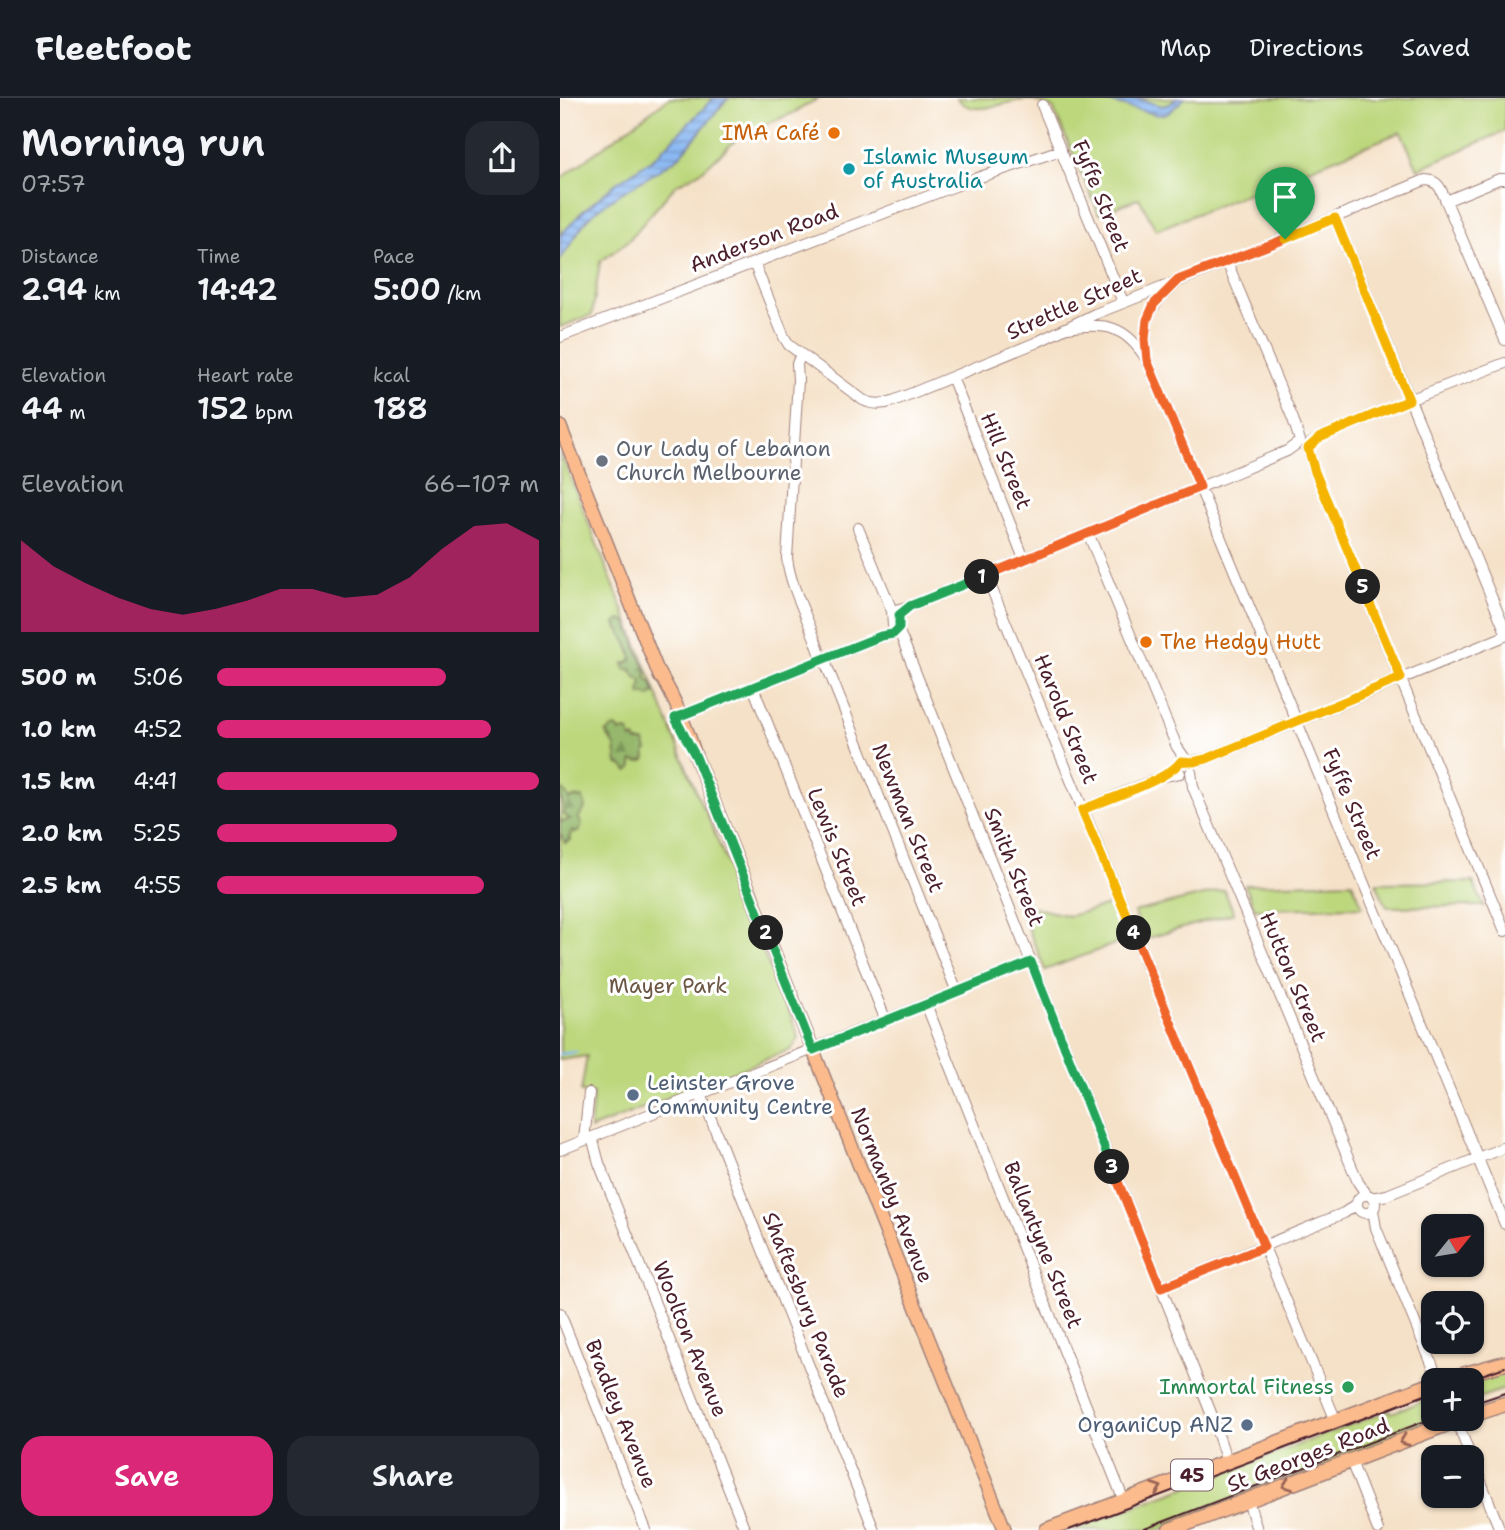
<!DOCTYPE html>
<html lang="en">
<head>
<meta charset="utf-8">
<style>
  :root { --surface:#171b24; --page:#242831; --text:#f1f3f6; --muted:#9ea1a6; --line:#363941; --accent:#db2777 }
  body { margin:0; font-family:"Shantell Sans",sans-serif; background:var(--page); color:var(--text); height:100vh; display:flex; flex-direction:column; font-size:26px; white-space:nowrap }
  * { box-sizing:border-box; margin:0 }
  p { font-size:23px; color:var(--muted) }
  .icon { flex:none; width:38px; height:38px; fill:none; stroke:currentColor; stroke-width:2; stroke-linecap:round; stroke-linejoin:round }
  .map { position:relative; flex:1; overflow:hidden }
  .panel { display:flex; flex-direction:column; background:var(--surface); width:560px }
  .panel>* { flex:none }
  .needle { width:46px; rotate:60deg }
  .buttons { position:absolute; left:861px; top:1116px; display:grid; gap:14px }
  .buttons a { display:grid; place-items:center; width:63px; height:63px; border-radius:14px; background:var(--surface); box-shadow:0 2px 5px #0004; font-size:35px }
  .pin { position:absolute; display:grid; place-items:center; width:60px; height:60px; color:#fff; margin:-72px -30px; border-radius:50% 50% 50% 0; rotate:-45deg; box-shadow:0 0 7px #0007 }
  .pin .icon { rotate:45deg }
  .km { position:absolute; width:35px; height:35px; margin:-18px; border-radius:50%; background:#222; color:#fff; font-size:19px; line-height:35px; text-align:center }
  .round { display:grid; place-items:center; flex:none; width:74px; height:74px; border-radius:21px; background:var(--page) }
  .overview { display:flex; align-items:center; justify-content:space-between; height:119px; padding:0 21px }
  h1 { font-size:38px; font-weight:600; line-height:52px }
  .figures { display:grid; grid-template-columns:repeat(3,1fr); gap:10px; height:119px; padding:7px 21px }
  .figures div { display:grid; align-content:center }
  .figures b { font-size:30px; font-weight:600 }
  .figures small { font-size:19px; font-weight:400 }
  .figures p { font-size:19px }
  .chart { height:196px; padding:14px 21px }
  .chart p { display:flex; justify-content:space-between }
  .chart svg { width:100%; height:126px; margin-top:7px; fill:var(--accent); opacity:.7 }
  .primary-button { display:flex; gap:14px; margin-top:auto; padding:14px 21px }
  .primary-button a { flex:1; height:80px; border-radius:21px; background:var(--accent); color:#fff; font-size:28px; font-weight:600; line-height:80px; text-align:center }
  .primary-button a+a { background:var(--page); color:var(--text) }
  ul { padding:0 21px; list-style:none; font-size:23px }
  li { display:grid; grid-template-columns:112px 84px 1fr; align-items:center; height:52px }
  li i { height:18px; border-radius:9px; background:var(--accent) }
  header { display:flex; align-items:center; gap:42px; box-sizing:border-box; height:98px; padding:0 35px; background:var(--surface); border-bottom:2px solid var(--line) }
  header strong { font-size:33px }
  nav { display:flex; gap:38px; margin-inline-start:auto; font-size:24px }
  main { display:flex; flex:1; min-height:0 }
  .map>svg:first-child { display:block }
  .green { fill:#bcd77c; stroke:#837b54; stroke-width:2 }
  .forest { fill:url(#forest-firs); stroke:#706c4c; stroke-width:2 }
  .water { fill:url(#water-rules); stroke:#696b8f; stroke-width:2 }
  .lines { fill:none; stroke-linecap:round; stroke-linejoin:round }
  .stream { stroke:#88b7f3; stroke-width:2.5 }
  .minor-casing { stroke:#a08079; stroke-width:12 }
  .major-casing { stroke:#a08079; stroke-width:15 }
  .highway-casing { stroke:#a08079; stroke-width:17 }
  .minor { stroke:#fff; stroke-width:10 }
  .major { stroke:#fbbb8d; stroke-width:12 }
  .highway { stroke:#fbbb8d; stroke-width:14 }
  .tram { stroke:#4a1f2b; stroke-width:2 }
  .oneway { stroke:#9a6557 }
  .split-1-casing { stroke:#fff; stroke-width:14 }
  .split-2-casing { stroke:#fff; stroke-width:14 }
  .split-3-casing { stroke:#fff; stroke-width:14 }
  .split-4-casing { stroke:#fff; stroke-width:14 }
  .split-5-casing { stroke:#fff; stroke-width:14 }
  .split-6-casing { stroke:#fff; stroke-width:14 }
  .split-1 { stroke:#f0652b; stroke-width:9 }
  .split-2 { stroke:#22a559; stroke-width:9 }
  .split-3 { stroke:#22a559; stroke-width:9 }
  .split-4 { stroke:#f0652b; stroke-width:9 }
  .split-5 { stroke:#f5b400; stroke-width:9 }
  .split-6 { stroke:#f5b400; stroke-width:9 }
  .food-dot { fill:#e8710a; stroke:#fff; stroke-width:2.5 }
  .culture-dot { fill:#0f9aa8; stroke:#fff; stroke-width:2.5 }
  .worship-dot { fill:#6b7280; stroke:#fff; stroke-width:2.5 }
  .service-dot { fill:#5c6f8a; stroke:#fff; stroke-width:2.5 }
  .leisure-dot { fill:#2e9e5b; stroke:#fff; stroke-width:2.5 }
  .labels { text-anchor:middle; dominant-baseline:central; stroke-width:6; stroke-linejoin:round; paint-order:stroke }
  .shield { fill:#fff; stroke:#80626b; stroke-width:2 }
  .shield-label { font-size:19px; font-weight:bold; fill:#4a1f2b }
  .food-label { font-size:21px; fill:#c56008; stroke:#fff; text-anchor:end }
  .culture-label { font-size:21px; fill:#0d838f; stroke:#fff; text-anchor:start }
  .street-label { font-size:21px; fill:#4a1f2b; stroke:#fff }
  .worship-label { font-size:21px; fill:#5b616d; stroke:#fff; text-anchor:start }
  .park-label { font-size:21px; fill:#6c5643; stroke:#fff }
  .service-label { font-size:21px; fill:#4e5e75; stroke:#fff; text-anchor:start }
  .leisure-label { font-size:21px; fill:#27864d; stroke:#fff; text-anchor:end }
</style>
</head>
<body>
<header>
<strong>Fleetfoot</strong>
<nav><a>Map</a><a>Directions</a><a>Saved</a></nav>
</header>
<main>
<section class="panel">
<div class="overview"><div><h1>Morning run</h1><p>07:57</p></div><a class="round"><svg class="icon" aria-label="share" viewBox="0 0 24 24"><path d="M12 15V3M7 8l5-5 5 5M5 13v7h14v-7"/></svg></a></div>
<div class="figures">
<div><p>Distance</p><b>2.94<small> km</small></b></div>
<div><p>Time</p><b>14:42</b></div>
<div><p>Pace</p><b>5:00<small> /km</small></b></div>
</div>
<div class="figures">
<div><p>Elevation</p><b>44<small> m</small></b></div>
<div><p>Heart rate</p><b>152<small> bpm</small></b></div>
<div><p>kcal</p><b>188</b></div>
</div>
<div class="chart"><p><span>Elevation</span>66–107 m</p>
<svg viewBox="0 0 160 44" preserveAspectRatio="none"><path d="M0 44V12L10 21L20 27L30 32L40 36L50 38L60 36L70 33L80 29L90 29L100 32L110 31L120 25L130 15L140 7L150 6L160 12V44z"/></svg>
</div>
<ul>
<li><b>500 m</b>5:06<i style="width:71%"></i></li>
<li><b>1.0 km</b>4:52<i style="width:85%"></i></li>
<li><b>1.5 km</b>4:41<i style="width:100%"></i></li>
<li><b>2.0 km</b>5:25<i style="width:56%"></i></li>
<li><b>2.5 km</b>4:55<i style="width:83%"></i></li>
</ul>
<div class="primary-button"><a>Save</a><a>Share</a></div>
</section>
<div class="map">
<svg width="945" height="1432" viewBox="0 0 945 1432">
  <defs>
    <pattern id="forest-firs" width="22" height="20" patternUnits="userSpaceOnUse" patternTransform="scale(1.75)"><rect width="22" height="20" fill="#95b86c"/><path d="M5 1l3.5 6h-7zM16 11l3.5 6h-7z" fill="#7c9559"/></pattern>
    <pattern id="water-rules" width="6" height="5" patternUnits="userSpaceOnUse" patternTransform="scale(1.75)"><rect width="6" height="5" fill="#88b7f3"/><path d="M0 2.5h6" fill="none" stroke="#7194c5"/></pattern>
  </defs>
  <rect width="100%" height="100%" fill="#fff"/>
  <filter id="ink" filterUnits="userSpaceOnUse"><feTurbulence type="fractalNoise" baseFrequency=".0143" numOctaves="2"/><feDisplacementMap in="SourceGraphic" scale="14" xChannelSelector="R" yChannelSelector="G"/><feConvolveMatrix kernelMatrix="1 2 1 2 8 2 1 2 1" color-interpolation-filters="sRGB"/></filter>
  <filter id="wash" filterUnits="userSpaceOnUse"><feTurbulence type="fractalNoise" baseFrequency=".00686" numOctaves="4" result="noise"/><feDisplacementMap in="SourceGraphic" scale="28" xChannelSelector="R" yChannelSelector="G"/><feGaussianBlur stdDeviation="1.57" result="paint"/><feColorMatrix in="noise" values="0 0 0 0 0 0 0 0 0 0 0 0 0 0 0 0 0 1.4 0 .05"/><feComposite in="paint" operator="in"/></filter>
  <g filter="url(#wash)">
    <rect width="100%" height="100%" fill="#f5e1c7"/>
    <path class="green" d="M109 0H259L233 15 182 36 143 72 116 87 68 143 40 164 32 217 0 229V81Z
      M397 0H945V33L858 71 841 34 596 132 579 100 539 116 493 10C485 7 474 1 466 2 444 2 414 22 397 0Z
      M0 354 142 708 146 714 210 871 218 886 239 939 232 951 30 1031 33 996 21 994 27 958 0 962Z
      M792 784 803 809 695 811 685 787Z
      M913 784 924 808 827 809 816 785Z
      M664 792 674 815 585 841 574 814Z
      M458 806 510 818 552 806 566 842 485 872Z
      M945 1271V1291L912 1302V1295L917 1292 920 1279Z
      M873 1295V1321H884L885 1323 600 1432H512L830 1312 831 1315 866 1302 865 1299Z"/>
    <path class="forest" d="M60 522 67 524 74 541 77 553 85 569 87 581 92 585 95 596 92 595 91 598 89 599 85 596 81 597 80 592 82 583 76 579 71 571 66 572 63 567 64 565H67L72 561C70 548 62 537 55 526Z
      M54 629 58 630 60 634 64 632 68 633 71 641 75 640 77 644H84L87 652 85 654 86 659 85 662 80 664 72 663V670L69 672 67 673 63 668 57 665 55 648 46 635Z
      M3 692 5 694 9 701 15 699 23 700C27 713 24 711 18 720L22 726 19 733 15 735 12 733 10 737 11 742 5 745 0 735V720L2 724 10 721 3 716C5 708 0 702 0 694Z"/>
    <path class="water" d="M154 0H170L166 2 121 57C92 81 53 94 27 122 16 134 10 150 0 162V138L20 116 55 86 94 60Z
      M534 0H576L602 8 610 6 617 0H625L607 16 598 17Z"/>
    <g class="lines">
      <path class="stream" d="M0 956 17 954"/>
    </g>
  </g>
  <g filter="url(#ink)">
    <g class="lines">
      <g class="minor-casing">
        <path id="minor" d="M482 7 563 204
          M886 103 939 81H945
          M775 120 945 532
          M667 164 733 321 740 343
          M194 165 224 239 229 247 303 302C313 307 322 307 333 303L475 245 535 216 677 160 865 82C879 82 881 92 886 103L945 242
          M508 230C546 224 566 228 587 262L945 1126
          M0 239 408 83 501 52
          M241 256 237 266 238 282 227 460C231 494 253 528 262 562
          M586 258C583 221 587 211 615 186
          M392 279 464 461
          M749 347 759 340 849 302 945 265
          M748 350 755 374 945 833
          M298 430 332 513 333 528 338 532 343 543 651 1315 667 1364
          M528 435 617 649 626 662
          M426 477 776 1323
          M332 513 350 508 677 374 727 353 738 345
          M264 561 397 894
          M193 589 326 923
          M115 620 321 538 332 536 338 532
          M629 664 646 661 945 538
          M631 674 633 689 798 1084 807 1097
          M522 712 604 678 620 675
          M366 906 564 1403
          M141 996 314 1432
          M32 1039 39 1065 185 1432
          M24 1042 29 995
          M0 1052 471 864
          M797 1106a9 9 0 1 1 18 0a9 9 0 1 1-18 0Z
          M812 1100 827 1097 945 1049
          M813 1112 816 1130 879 1283
          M601 1190 784 1115 797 1106
          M0 1215 86 1432
          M896 1321 911 1360
          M912 1361 940 1432
          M791 1363 818 1432
          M688 1402 697 1432"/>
      </g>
      <g class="major-casing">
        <path id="major" d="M0 328 100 579
          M99 574C115 601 127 629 136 659L445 1432"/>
      </g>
      <g class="highway-casing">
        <path id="highway" d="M881 1283 945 1265
          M912 1317 945 1306
          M487 1432 873 1286
          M610 1432 900 1321"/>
      </g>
      <use href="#minor" class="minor"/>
      <use href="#major" class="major"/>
      <use href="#highway" class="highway"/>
      <path class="tram" d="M904 1283 945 1269
        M912 1306 945 1295
        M509 1432 873 1294
        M582 1432 873 1320"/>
    </g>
    <defs><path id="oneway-chevron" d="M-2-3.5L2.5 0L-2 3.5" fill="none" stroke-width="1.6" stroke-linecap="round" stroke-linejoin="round" transform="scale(1.75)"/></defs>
    <g class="oneway">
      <use href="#oneway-chevron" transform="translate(844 1343) rotate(159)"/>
      <use href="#oneway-chevron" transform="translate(727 1387) rotate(159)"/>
      <use href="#oneway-chevron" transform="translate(597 1390) rotate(-20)"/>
    </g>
  </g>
  <g class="lines" filter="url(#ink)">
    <g class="split-1-casing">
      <path id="split-1" d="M422 479 640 389 587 262 585 241 587 222 594 206 618 182 725 141"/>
    </g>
    <g class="split-2-casing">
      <path id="split-2" d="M206 835 136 659 115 620 321 538 333 536 339 530V517L350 508 422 479"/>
    </g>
    <g class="split-3-casing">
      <path id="split-3" d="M206 835 253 952 471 864 552 1069"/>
    </g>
    <g class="split-4-casing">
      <path id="split-4" d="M552 1069 601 1190 704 1149 574 835"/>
    </g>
    <g class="split-5-casing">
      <path id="split-5" d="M574 835 522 712C547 701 607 683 621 663L633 664 646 661 841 580 803 489"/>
    </g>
    <g class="split-6-casing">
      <path id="split-6" d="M725 141 775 120 849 302 759 340 748 350 755 374 803 489"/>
    </g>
    <use href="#split-1" class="split-1"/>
    <use href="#split-2" class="split-2"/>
    <use href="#split-3" class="split-3"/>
    <use href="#split-4" class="split-4"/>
    <use href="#split-5" class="split-5"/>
    <use href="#split-6" class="split-6"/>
  </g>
  <g class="food-dot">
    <circle cx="274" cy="35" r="7"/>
    <circle cx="586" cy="544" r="7"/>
  </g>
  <circle class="culture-dot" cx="289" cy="71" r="7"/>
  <circle class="worship-dot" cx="42" cy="363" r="7"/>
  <g class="service-dot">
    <circle cx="73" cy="997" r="7"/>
    <circle cx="687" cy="1327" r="7"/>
  </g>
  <circle class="leisure-dot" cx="788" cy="1289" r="7"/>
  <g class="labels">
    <rect class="shield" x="611" y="1361.5" width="42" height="31" rx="5"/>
    <g class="shield-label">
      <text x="632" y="1377">45</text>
    </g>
    <g class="food-label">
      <text x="260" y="35">IMA Café</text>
      <text x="600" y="544" text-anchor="start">The Hedgy Hutt</text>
    </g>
    <g class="culture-label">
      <text x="303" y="59">Islamic Museum<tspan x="303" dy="24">of Australia</tspan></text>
    </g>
    <g class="street-label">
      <text transform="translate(541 98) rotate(68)">Fyffe Street</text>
      <text transform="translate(204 140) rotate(-21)">Anderson Road</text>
      <text transform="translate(514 206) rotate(-24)">Strettle Street</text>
      <text transform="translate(446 363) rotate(68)">Hill Street</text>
      <text transform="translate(506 621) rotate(68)">Harold Street</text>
      <text transform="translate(792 706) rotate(67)">Fyffe Street</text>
      <text transform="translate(348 720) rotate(68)">Newman Street</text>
      <text transform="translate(277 749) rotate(68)">Lewis Street</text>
      <text transform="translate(454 769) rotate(68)">Smith Street</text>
      <text transform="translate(733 879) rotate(67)">Hutton Street</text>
      <text transform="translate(332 1097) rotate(68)">Normanby Avenue</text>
      <text transform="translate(483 1147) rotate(68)">Ballantyne Street</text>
      <text transform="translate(246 1207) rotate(68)">Shaftesbury Parade</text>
      <text transform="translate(130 1241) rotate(68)">Woolton Avenue</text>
      <text transform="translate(61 1316) rotate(68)">Bradley Avenue</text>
      <text transform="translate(748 1357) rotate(-21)">St Georges Road</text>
    </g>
    <g class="worship-label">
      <text x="56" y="351">Our Lady of Lebanon<tspan x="56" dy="24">Church Melbourne</tspan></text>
    </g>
    <g class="park-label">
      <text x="108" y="888">Mayer Park</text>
    </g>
    <g class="service-label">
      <text x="87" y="985">Leinster Grove<tspan x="87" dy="24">Community Centre</tspan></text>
      <text x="673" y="1327" text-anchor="end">OrganiCup ANZ</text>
    </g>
    <g class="leisure-label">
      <text x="774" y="1289">Immortal Fitness</text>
    </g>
  </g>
</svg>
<div class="buttons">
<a><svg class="needle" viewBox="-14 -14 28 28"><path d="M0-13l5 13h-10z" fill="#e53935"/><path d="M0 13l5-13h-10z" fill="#9ea1a6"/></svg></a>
<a><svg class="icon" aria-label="locate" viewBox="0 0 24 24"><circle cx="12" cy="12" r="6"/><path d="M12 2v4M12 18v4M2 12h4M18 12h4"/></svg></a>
<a>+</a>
<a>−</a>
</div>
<div class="pin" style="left:725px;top:141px;background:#1e9e55"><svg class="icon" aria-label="arrive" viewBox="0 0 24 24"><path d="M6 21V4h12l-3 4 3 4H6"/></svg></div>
<b class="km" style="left:422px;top:479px">1</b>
<b class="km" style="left:206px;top:835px">2</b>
<b class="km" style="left:552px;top:1069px">3</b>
<b class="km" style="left:574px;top:835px">4</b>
<b class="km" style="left:803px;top:489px">5</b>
</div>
</main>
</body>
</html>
